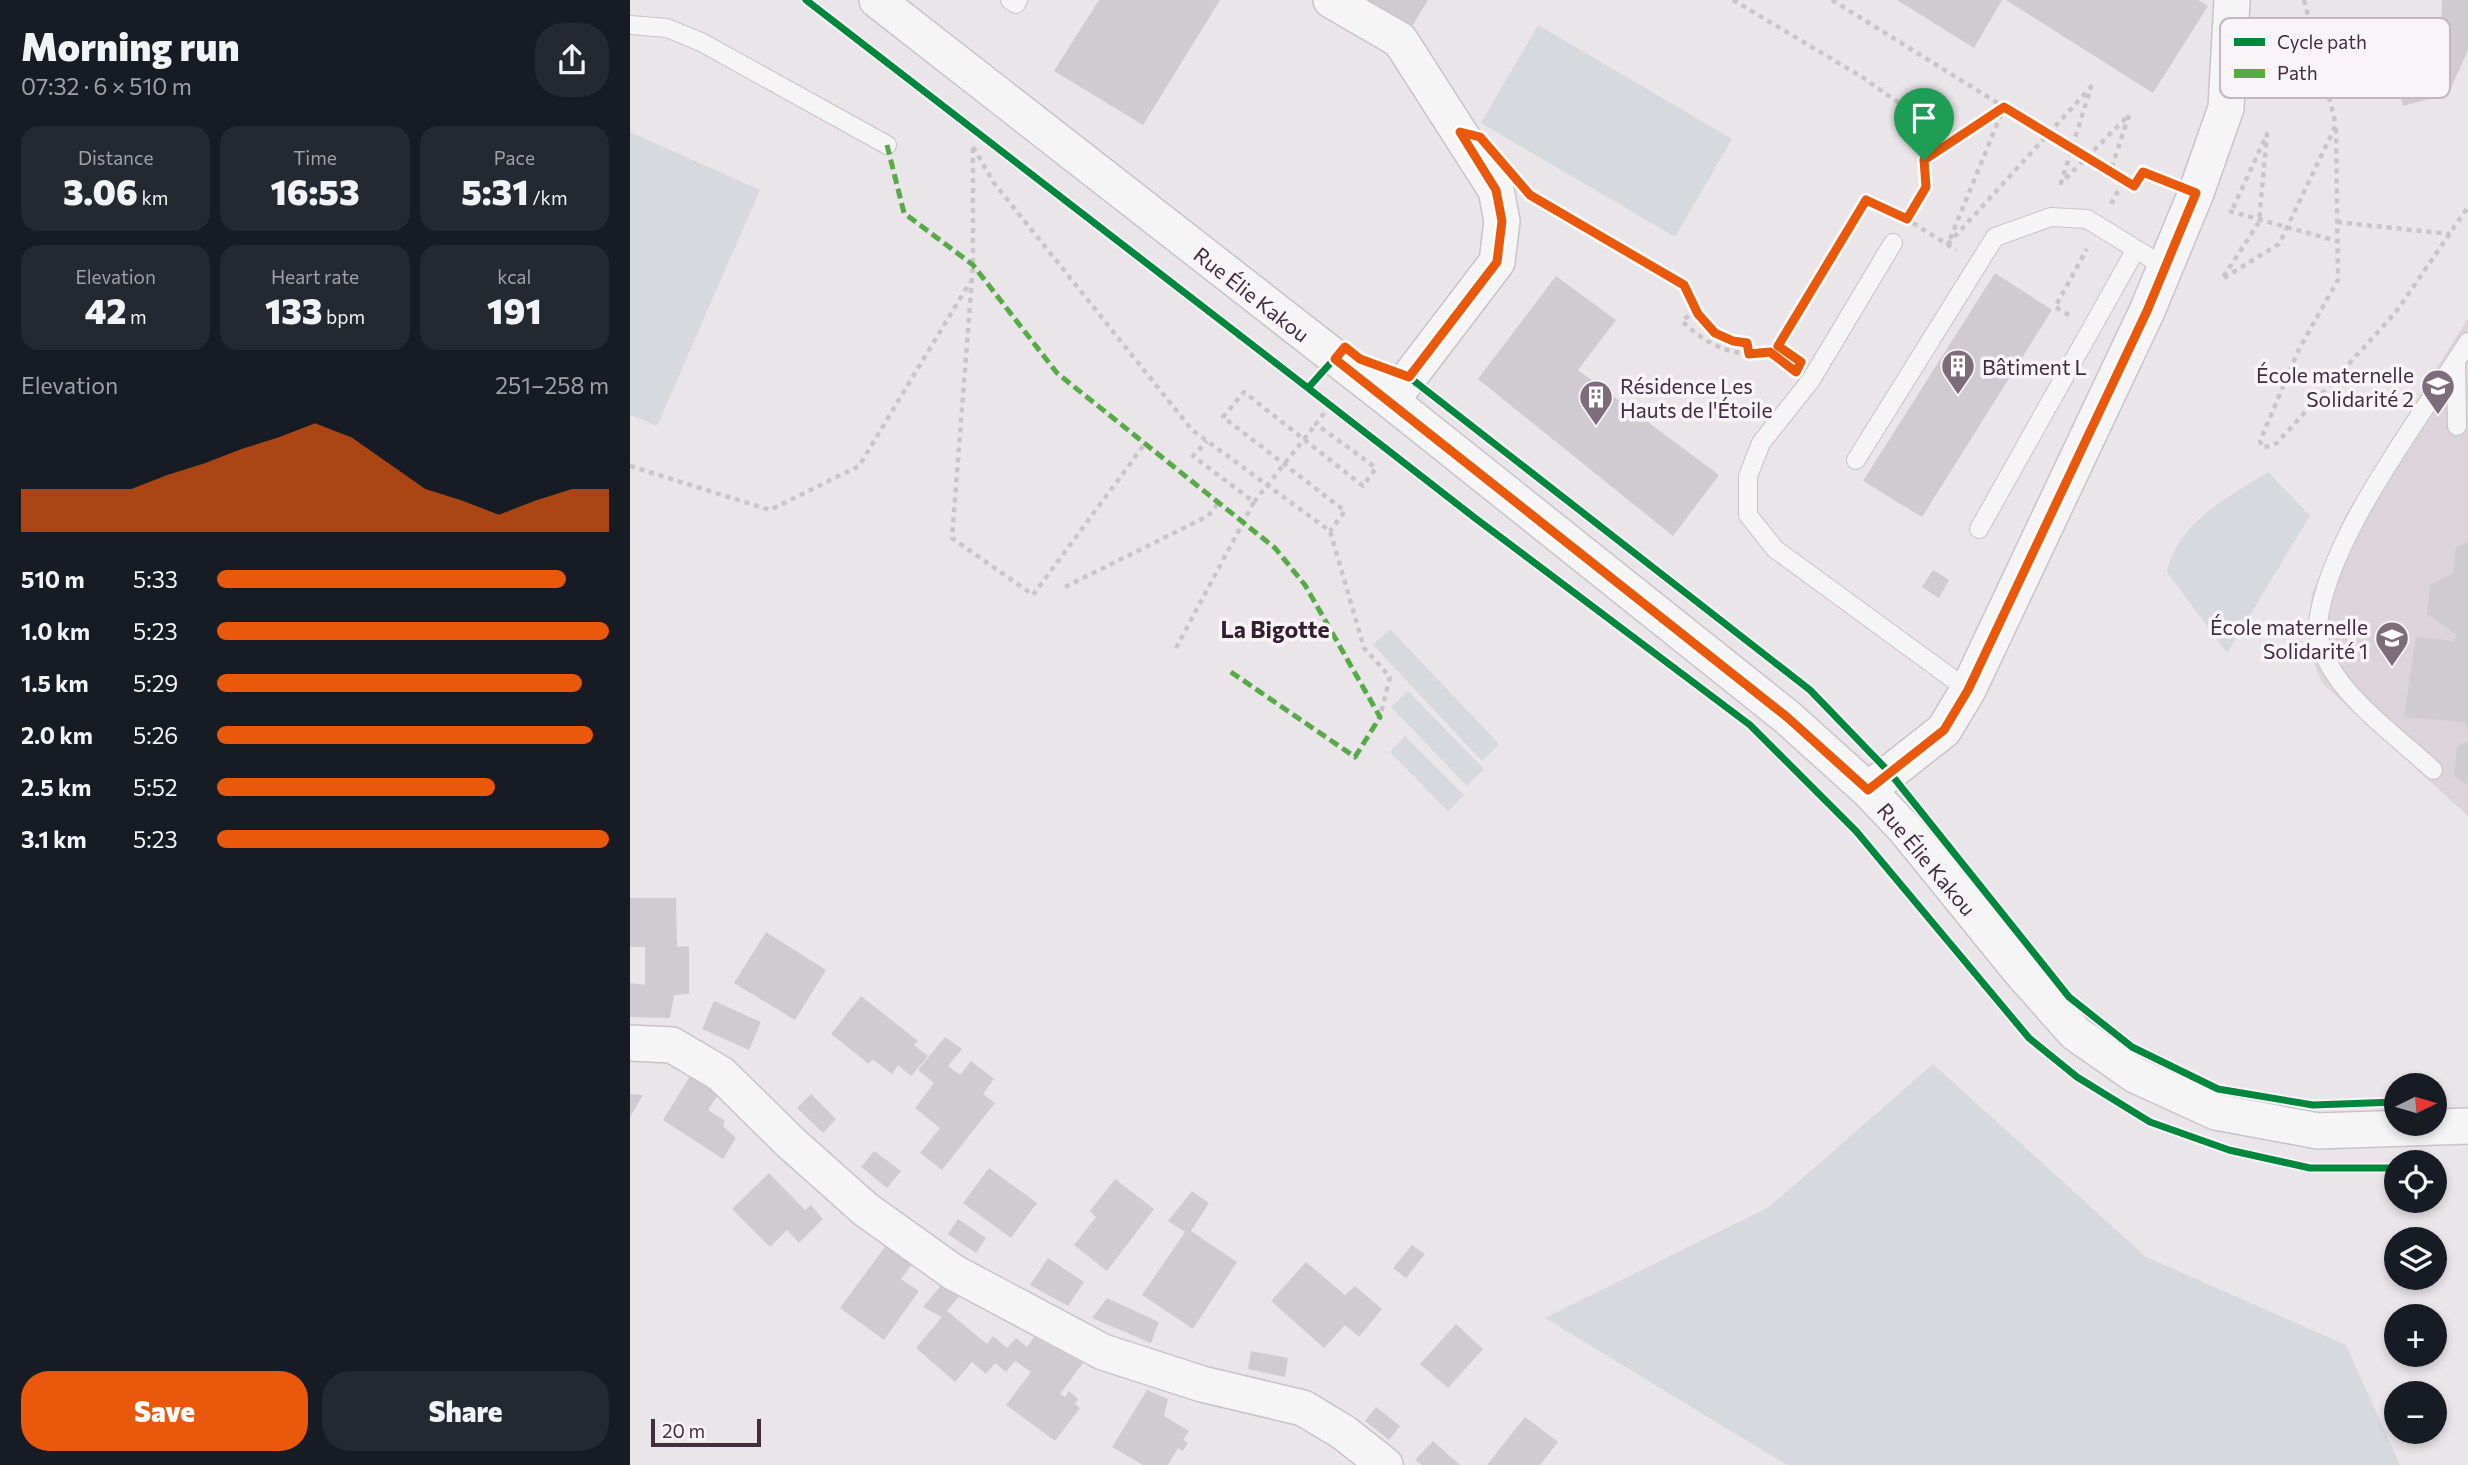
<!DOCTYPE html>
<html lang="en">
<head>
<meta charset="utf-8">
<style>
  :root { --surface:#171b24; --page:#242831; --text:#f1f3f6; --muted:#9ea1a6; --accent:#ea580c }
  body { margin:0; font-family:Commissioner,sans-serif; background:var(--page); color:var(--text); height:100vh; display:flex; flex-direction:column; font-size:26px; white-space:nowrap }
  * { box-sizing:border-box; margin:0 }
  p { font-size:23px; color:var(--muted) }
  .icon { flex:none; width:38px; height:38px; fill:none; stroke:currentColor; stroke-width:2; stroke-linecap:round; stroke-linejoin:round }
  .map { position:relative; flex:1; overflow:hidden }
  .drawer { display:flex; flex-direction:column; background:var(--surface); width:630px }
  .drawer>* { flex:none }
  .needle { width:46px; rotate:85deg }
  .buttons { position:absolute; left:1754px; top:1073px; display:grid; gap:14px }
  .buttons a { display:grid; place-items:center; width:63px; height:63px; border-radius:50%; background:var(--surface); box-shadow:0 4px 10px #0003; font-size:35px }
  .scale { position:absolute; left:21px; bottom:18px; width:110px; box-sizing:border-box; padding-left:7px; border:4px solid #422d3f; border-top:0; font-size:19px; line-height:24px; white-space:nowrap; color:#422d3f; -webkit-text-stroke:5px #f8f4f8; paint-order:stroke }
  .pin { position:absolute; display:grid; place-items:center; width:60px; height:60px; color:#fff; margin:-72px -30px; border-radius:50% 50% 50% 0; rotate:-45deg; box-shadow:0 0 7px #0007 }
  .pin .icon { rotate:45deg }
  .round { display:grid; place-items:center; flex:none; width:74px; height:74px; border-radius:28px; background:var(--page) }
  .head { display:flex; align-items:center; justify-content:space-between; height:119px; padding:0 21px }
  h1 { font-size:38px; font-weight:800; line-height:52px }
  .figures { display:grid; grid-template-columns:repeat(3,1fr); gap:10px; height:119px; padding:7px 21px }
  .figures div { display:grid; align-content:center; border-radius:18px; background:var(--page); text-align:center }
  .figures b { font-size:35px; font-weight:800 }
  .figures small { font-size:19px; font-weight:400 }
  .figures p { font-size:19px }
  .chart { height:196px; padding:14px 21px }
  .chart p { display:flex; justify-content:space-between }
  .chart svg { width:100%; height:126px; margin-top:7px; fill:var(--accent); opacity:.7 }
  .cta { display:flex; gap:14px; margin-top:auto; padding:14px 21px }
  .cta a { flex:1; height:80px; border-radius:28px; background:var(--accent); color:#fff; font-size:28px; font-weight:800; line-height:80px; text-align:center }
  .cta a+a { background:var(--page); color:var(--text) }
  ul { padding:0 21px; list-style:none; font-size:23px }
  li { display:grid; grid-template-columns:112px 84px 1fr; align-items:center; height:52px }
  li i { height:18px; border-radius:9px; background:var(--accent) }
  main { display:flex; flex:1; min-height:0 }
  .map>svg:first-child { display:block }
  .built { fill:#ddd4db }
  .green { fill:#d6d9dd }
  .building { fill:#d0cbd0 }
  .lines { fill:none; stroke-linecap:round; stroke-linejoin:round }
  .service-casing { stroke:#c8c3c7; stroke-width:20 }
  .minor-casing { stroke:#c8c3c7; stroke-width:38 }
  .path { stroke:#c9c5c9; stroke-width:4.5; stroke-dasharray:5 5; stroke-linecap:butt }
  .service { stroke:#f6f5f6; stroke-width:18 }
  .minor { stroke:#f6f5f6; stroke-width:35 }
  .quiet { stroke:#56ab46; stroke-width:5; stroke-dasharray:10 5; stroke-linecap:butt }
  .cycleway-casing { stroke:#f8f4f8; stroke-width:11 }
  .cycleway { stroke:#00873e; stroke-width:7 }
  .route-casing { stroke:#fff; stroke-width:14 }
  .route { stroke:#ea580c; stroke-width:9 }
  .labels { text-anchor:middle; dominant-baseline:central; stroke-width:7; stroke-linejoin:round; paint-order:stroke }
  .street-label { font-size:21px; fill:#422d3f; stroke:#f8f4f8 }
  .poi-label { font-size:21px; fill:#422d3f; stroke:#f8f4f8; text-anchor:start }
  .neighbourhood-label { font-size:23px; font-weight:bold; fill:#331f30; stroke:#f8f4f8 }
  .key { fill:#f8f4f8; stroke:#c1b8c0; stroke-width:2 }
  .key-label { font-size:19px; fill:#422d3f }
</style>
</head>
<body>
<main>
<section class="drawer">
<div class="head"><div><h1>Morning run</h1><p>07:32 · 6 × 510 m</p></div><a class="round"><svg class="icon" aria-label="share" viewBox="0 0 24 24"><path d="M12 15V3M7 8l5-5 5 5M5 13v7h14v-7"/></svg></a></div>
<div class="figures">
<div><p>Distance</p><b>3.06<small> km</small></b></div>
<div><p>Time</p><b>16:53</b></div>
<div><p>Pace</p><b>5:31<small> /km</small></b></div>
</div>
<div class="figures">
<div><p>Elevation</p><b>42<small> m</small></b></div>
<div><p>Heart rate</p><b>133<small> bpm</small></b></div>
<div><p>kcal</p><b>191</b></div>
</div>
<div class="chart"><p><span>Elevation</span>251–258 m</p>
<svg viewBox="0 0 160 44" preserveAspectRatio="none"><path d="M0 44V29L10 29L20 29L30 29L40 24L50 20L60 15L70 11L80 6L90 11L100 20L110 29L120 33L130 38L140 33L150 29L160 29V44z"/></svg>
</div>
<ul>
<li><b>510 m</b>5:33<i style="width:89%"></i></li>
<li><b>1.0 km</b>5:23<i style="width:100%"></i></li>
<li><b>1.5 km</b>5:29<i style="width:93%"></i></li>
<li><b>2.0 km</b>5:26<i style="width:96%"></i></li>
<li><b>2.5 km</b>5:52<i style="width:71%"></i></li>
<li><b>3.1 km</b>5:23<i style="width:100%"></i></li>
</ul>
<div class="cta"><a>Save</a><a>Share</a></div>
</section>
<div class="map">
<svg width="1838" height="1465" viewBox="0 0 1838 1465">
  <rect width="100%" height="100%" fill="#eae5e9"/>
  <path class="built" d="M1838 318V816L1692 683 1681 654 1678 626 1682 593 1716 514Z"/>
  <path class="green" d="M908 25 1102 139 1045 237 851 123Z
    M0 132 130 190 27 426 0 415Z
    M1638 472 1680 516 1597 653 1537 572C1548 522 1597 498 1638 472Z
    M760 629 869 744 852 761 743 645Z
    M778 691 854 769 837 786 761 707Z
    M775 736 834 795 818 811 760 752Z
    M1303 1064 1516 1257 1716 1345 1770 1465H1157L915 1318 1139 1207Z"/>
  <path class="building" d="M469 0H590L513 125 424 71Z
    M736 0H798L781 28Z
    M1267 0H1372L1344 48Z
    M1376 0H1568L1578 6 1523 93Z
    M1812 0H1838V50L1818 94 1773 106 1764 73 1797 65 1811 34Z
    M1365 273 1422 310 1292 517 1233 481Z
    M926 276 986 320 948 370 1089 475 1043 536 848 379Z
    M1838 542V731L1834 722 1774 717 1786 637 1825 641 1826 634 1797 614 1800 585 1823 573 1826 547Z
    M1303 570 1319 580 1309 598 1292 587Z
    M1838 741V785L1824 776 1827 746Z
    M0 898H46L47 947 59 946V994L44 995 40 1018 0 1017V983L15 985V947H0Z
    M136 932 196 970 165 1020 104 983Z
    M231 996 288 1041 284 1045 298 1056 281 1076 268 1065 262 1074 242 1059 239 1064 201 1034Z
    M84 1001 131 1022 119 1050 72 1029Z
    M315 1037 332 1049 318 1066 330 1075 341 1061 364 1079 353 1094 365 1103 312 1170 290 1153 310 1128 285 1108 304 1083 288 1070Z
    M62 1073 90 1092 78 1110 95 1121 93 1126 106 1138 93 1159 33 1120Z
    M0 1094 13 1095 0 1117Z
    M181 1094 206 1119 193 1133 167 1108Z
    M244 1151 271 1171 257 1188 231 1167Z
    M359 1168 407 1203 381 1238 333 1203Z
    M139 1173 175 1210 181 1205 193 1219 169 1243 157 1230 140 1247 102 1209Z
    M485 1179 524 1209 477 1271 444 1245 466 1217 460 1211Z
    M562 1191 579 1203 561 1231 607 1262 563 1329 512 1295 555 1232 538 1221Z
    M328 1219 356 1238 346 1253 318 1234Z
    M257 1244 283 1263 271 1279 289 1291 254 1340 210 1308Z
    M782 1245 795 1254 776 1278 763 1268Z
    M418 1258 454 1282 438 1306 400 1285Z
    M676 1262 715 1295 725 1286 752 1309 729 1337 715 1325 694 1348 641 1301Z
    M313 1283 330 1295 317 1311 357 1344 363 1336 377 1348 386 1338 397 1347 404 1337 453 1363 430 1394 435 1397 439 1391 448 1399 445 1404 450 1408 425 1441 376 1405 401 1372 385 1361 376 1372 365 1363 356 1374 342 1362 325 1382 286 1348 312 1317 293 1307Z
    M477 1298 529 1322 521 1343 462 1318Z
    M826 1324 853 1349 818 1388 790 1364Z
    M621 1351 658 1358 655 1377 618 1369Z
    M517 1390 538 1399 534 1416 559 1431 553 1440 558 1443 553 1451 548 1448 538 1465H513L482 1447Z
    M746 1407 770 1426 759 1440 735 1421Z
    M895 1417 928 1442 910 1465H857Z
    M803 1441 830 1465H792L785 1460Z"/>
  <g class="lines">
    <g class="service-casing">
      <path id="service" d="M380 0 386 4 388 0
        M0 25 37 28 71 42 257 145
        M1263 243 1181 380 1131 443 1118 476V515L1145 549 1338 690
        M1826 362 1827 426
        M1226 460 1365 237 1421 217 1457 219 1535 267
        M1349 529 1506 249
        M1803 770C1769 738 1716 701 1696 659 1692 650 1687 633 1688 623 1698 537 1791 417 1838 342"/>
    </g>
    <g class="minor-casing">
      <path id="minor" d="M247 0 761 401 1157 717 1238 790 1275 829 1391 972 1445 1033 1505 1075 1586 1112 1688 1131 1838 1126
        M701 0 770 40 866 190 872 221 867 262 761 401
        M1238 790 1314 730 1338 690 1517 311 1566 193 1596 108 1602 0
        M0 1043 42 1045 91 1074 160 1142 235 1209 323 1272 473 1352 572 1384 673 1408 713 1432 755 1465"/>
    </g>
    <path class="path" d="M1103 0 1232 77 1276 108 1293 151 1295 187 1277 219
      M1202 0 1374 107 1318 244 1461 87 1431 183 1499 115 1480 173 1504 186 1513 171 1533 180
      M1674 0 1706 125
      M343 147 364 183 562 430 700 531 734 648 760 677 750 717
      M343 148V265L322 538 403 595 514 445
      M1294 160 1374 107 1480 173
      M904 198 1054 285 1068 314 1085 333 1103 341 1117 343 1120 354 1140 352 1158 366
      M1481 204 1494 180
      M1603 208 1637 134 1629 222 1592 279 1649 244 1706 125 1708 280 1669 349 1630 441 1633 448 1647 443 1766 312 1838 207
      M1599 211 1707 241
      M1707 222 1820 234
      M1283 223 1326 250
      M1066 309 1052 321C1072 340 1091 352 1120 354
      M1439 315 1425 307 1457 249
      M1164 357 1148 346 1236 200 1266 214
      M694 413 686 424 746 468 733 486 614 392 593 417 715 511 700 531
      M0 466 140 510 229 466 340 282
      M624 502 686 424
      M435 587 578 516 588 503
      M546 648 624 502 563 456 577 441"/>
    <use href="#service" class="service"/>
    <use href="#minor" class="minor"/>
    <path class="quiet" d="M257 145 274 213 343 265 427 373 645 548 675 585 750 717 725 757 598 670"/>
    <g class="cycleway-casing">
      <path id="cycleway" d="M176 0 678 388 715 347 730 359 779 377 1180 690 1260 773 1439 997 1502 1047 1588 1089 1683 1105 1766 1102
        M678 388 845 518 1120 725 1226 831 1399 1038 1447 1077 1520 1122 1599 1150 1680 1168H1766"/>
    </g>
    <use href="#cycleway" class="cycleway"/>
  </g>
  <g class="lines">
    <g class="route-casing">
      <path id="route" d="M1374 107 1504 186 1513 172 1566 193 1517 311 1338 690 1314 730 1238 790 1157 717 705 359 715 347 730 359 779 377 867 262 872 221 866 190 830 132 850 137 900 195 1054 285 1068 314 1085 333 1103 341 1117 343 1119 354 1140 352 1166 372 1171 362 1148 346 1236 200 1277 219 1296 187 1294 160Z"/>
    </g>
    <use href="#route" class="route"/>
  </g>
  <defs>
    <g id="building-pin" transform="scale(1.75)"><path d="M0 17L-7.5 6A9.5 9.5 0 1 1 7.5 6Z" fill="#7d6d7a" stroke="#f8f4f8"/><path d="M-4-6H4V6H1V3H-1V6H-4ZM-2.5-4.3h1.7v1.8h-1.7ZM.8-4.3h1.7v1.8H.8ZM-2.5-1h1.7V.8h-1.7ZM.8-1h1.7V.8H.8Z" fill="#fff"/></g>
    <g id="school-pin" transform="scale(1.75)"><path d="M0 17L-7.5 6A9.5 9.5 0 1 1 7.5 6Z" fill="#7d6d7a" stroke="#f8f4f8"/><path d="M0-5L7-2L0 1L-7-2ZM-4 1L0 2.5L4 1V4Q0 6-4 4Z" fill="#fff"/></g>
  </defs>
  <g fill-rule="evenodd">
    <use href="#building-pin" x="1328" y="366"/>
    <use href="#school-pin" x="1808" y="386"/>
    <use href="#building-pin" x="966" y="397"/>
    <use href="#school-pin" x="1762" y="638"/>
  </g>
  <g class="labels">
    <g class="street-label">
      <text transform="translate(622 294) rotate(38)">Rue Élie Kakou</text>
      <text transform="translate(1297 859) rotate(50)">Rue Élie Kakou</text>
    </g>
    <g class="poi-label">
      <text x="1352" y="366">Bâtiment L</text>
      <text x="1784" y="374" text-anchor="end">École maternelle<tspan x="1784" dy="24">Solidarité 2</tspan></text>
      <text x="990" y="385">Résidence Les<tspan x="990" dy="24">Hauts de l'Étoile</tspan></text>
      <text x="1738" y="626" text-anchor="end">École maternelle<tspan x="1738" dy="24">Solidarité 1</tspan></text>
    </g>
    <g class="neighbourhood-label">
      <text x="645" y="629">La Bigotte</text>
    </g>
  </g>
  <rect x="1590" y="18" width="230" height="80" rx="10" class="key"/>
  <rect x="1604" y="38" width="31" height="8" fill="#00873e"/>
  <rect x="1604" y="69" width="31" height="9" fill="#56ab46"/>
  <g class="key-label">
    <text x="1647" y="49">Cycle path</text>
    <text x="1647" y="80">Path</text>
  </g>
</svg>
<div class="buttons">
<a><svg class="needle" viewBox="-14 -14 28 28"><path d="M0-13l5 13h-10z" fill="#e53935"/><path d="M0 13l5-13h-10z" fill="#9ea1a6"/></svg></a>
<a><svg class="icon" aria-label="locate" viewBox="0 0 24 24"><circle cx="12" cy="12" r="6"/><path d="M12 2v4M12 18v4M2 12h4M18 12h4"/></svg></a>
<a><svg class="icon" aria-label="layers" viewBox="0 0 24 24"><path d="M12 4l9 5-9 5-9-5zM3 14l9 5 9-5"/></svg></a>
<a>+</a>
<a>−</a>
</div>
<div class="scale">20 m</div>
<div class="pin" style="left:1294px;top:160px;background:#1e9e55"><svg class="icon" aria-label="arrive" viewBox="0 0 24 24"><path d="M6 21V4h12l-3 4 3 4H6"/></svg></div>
</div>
</main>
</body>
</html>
